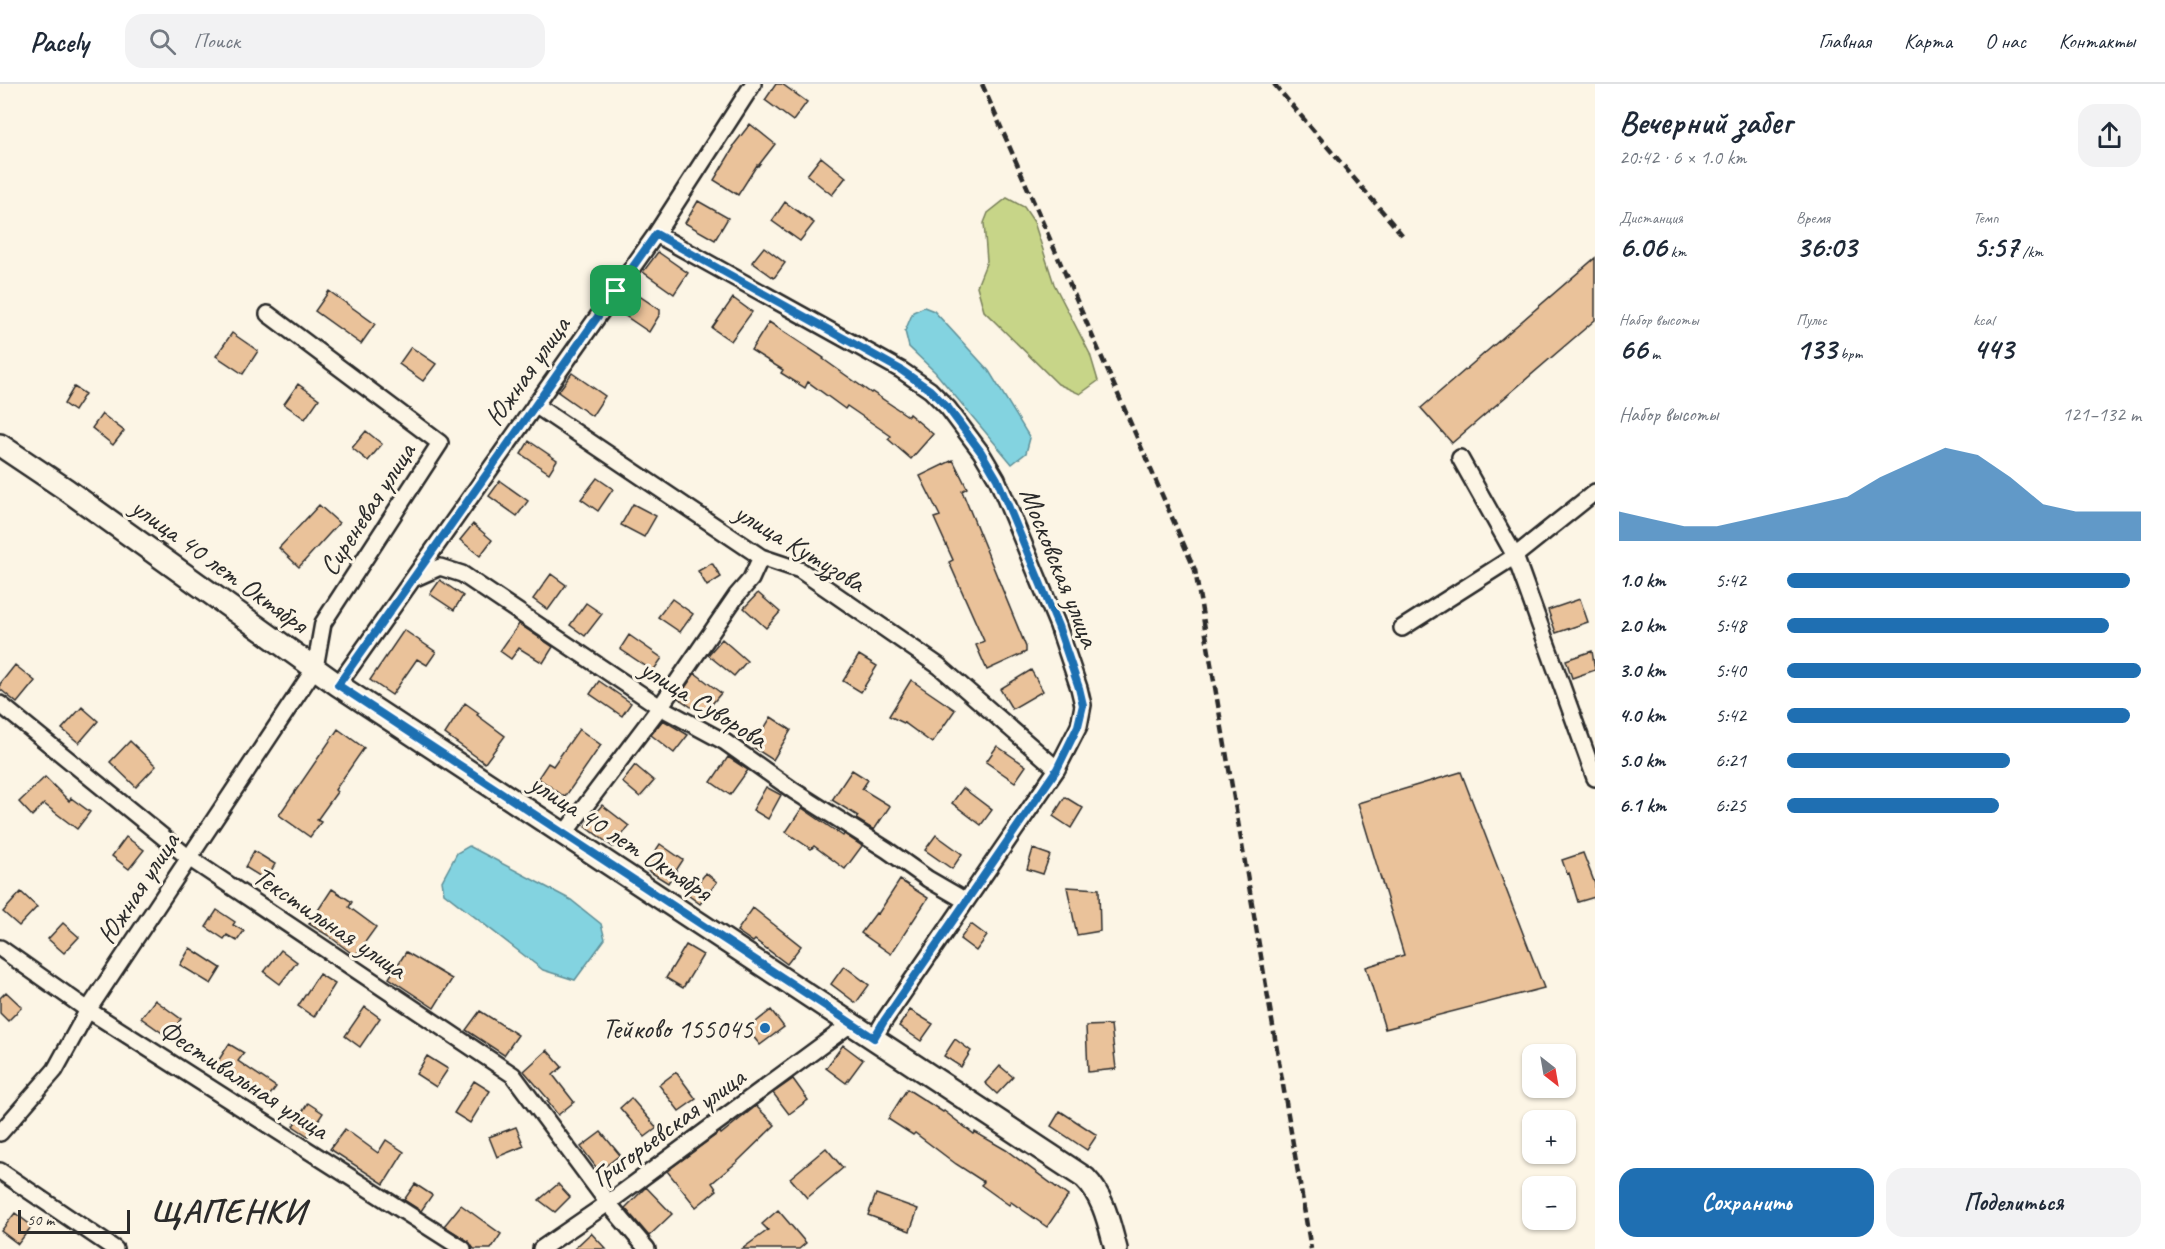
<!DOCTYPE html>
<html lang="ru">
<head>
<meta charset="utf-8">
<style>
  :root { --surface:#fff; --page:#f2f2f3; --text:#1f2937; --muted:#747a83; --line:#e0e1e3; --accent:#1f6fb2 }
  body { margin:0; font-family:Caveat,sans-serif; background:var(--page); color:var(--text); height:100vh; display:flex; flex-direction:column; font-size:22px; white-space:nowrap }
  * { box-sizing:border-box; margin:0 }
  p { font-size:20px; color:var(--muted) }
  .icon { flex:none; width:33px; height:33px; fill:none; stroke:currentColor; stroke-width:2; stroke-linecap:round; stroke-linejoin:round }
  .map { position:relative; flex:1; overflow:hidden }
  .sheet { display:flex; flex-direction:column; background:var(--surface); width:570px }
  .sheet>* { flex:none }
  .needle { width:39px; rotate:149deg }
  .tools { position:absolute; left:1522px; top:960px; display:grid; gap:12px }
  .tools a { display:grid; place-items:center; width:54px; height:54px; border-radius:12px; background:var(--surface); box-shadow:0 2px 4px #0004; font-size:30px }
  .scale { position:absolute; left:18px; bottom:15px; width:112px; box-sizing:border-box; padding-left:6px; border:3px solid #2b2b2b; border-top:0; font-size:16px; line-height:21px; white-space:nowrap; color:#2b2b2b; -webkit-text-stroke:4px #fcf5e5; paint-order:stroke }
  .pin { position:absolute; display:grid; place-items:center; width:51px; height:51px; color:#fff; margin:-26px; border-radius:12px; box-shadow:0 3px 9px #0006 }
  .round { display:grid; place-items:center; flex:none; width:63px; height:63px; border-radius:18px; background:var(--page) }
  .head { display:flex; align-items:center; justify-content:space-between; height:102px; padding:0 24px }
  h1 { font-size:33px; font-weight:800; line-height:45px }
  .stats { display:grid; grid-template-columns:repeat(3,1fr); gap:9px; height:102px; padding:6px 24px }
  .stats div { display:grid; align-content:center }
  .stats b { font-size:30px; font-weight:800 }
  .stats small { font-size:16px; font-weight:400 }
  .stats p { font-size:16px }
  .chart { height:168px; padding:12px 24px }
  .chart p { display:flex; justify-content:space-between }
  .chart svg { width:100%; height:108px; margin-top:6px; fill:var(--accent); opacity:.7 }
  .button { display:flex; gap:12px; margin-top:auto; padding:12px 24px }
  .button a { flex:1; height:69px; border-radius:18px; background:var(--accent); color:#fff; font-size:24px; font-weight:800; line-height:69px; text-align:center }
  .button a+a { background:var(--page); color:var(--text) }
  ul { padding:0 24px; list-style:none; font-size:20px }
  li { display:grid; grid-template-columns:96px 72px 1fr; align-items:center; height:45px }
  li i { height:15px; border-radius:8px; background:var(--accent) }
  header { display:flex; align-items:center; gap:36px; box-sizing:border-box; height:84px; padding:0 30px; background:var(--surface); border-bottom:2px solid var(--line) }
  header strong { font-size:28px }
  nav { display:flex; gap:33px; margin-inline-start:auto; font-size:21px }
  .search { width:420px; height:54px; background:var(--page); display:flex; align-items:center; gap:15px; box-sizing:border-box; padding:0 21px; border-radius:18px; color:var(--muted); font-size:22px }
  main { display:flex; flex:1; min-height:0 }
  .map>svg:first-child { display:block }
  .green { fill:#c7d588; stroke:#79805a; stroke-width:1.5 }
  .water { fill:#83d3e0; stroke:#609098; stroke-width:1.5 }
  .building { fill:#eac29a; stroke:#2b2b2b; stroke-width:1.5 }
  .lines { fill:none; stroke-linecap:round; stroke-linejoin:round }
  .street-casing { stroke:#2b2b2b; stroke-width:20 }
  .secondary-casing { stroke:#2b2b2b; stroke-width:26 }
  .street { stroke:#fcf5e5; stroke-width:15 }
  .secondary { stroke:#fcf5e5; stroke-width:21 }
  .rail { stroke:#2b2b2b; stroke-width:4.5; stroke-dasharray:9 4.5; stroke-linecap:butt }
  .route-casing { stroke:#fff; stroke-width:12 }
  .route { stroke:#1f6fb2; stroke-width:8 }
  .poi-dot { fill:#1f6fb2; stroke:#fcf5e5; stroke-width:2 }
  .labels { text-anchor:middle; dominant-baseline:central; stroke-width:6; stroke-linejoin:round; paint-order:stroke }
  .street-label { font-size:28px; fill:#2b2b2b; stroke:#fcf5e5 }
  .poi-label { font-size:28px; fill:#2b2b2b; stroke:#fcf5e5; text-anchor:end }
  .district-label { font-size:34px; font-weight:bold; letter-spacing:1.5px; fill:#2b2b2b; stroke:#fcf5e5 }
</style>
</head>
<body>
<header>
<strong>Pacely</strong>
<div class="search"><svg class="icon" aria-label="search" viewBox="0 0 24 24"><circle cx="10" cy="10" r="6"/><path d="M15 15l6 6"/></svg>Поиск</div>
<nav><a>Главная</a><a>Карта</a><a>О нас</a><a>Контакты</a></nav>
</header>
<main>
<div class="map">
<svg width="1595" height="1165" viewBox="0 0 1595 1165">
  <rect width="100%" height="100%" fill="#fcf5e5"/>
  <filter id="ink" filterUnits="userSpaceOnUse"><feTurbulence type="fractalNoise" baseFrequency=".0167" numOctaves="2"/><feDisplacementMap in="SourceGraphic" scale="12" xChannelSelector="R" yChannelSelector="G"/><feConvolveMatrix kernelMatrix="1 2 1 2 8 2 1 2 1" color-interpolation-filters="sRGB"/></filter>
  <g filter="url(#ink)">
    <path class="green" d="M1007 114 1024 123 1034 138 1054 200 1090 270 1098 297 1080 310 1058 300 984 227 977 202 987 177 984 139 988 129Z"/>
    <path class="water" d="M924 223 934 227 989 287 1030 354 1026 369 1012 380 935 288 909 263 905 247 913 228Z
      M469 762 571 816 601 840 605 855 575 896 543 886 444 809 442 797 457 769Z"/>
    <path class="building" d="M776 0H782L807 18 793 37 765 16Z
      M750 40 775 60 758 82 757 81 738 111 714 96 734 63 733 62Z
      M821 73 846 93 832 111 807 91Z
      M698 117 728 134 715 156 685 139Z
      M785 118 814 139 800 157 772 137Z
      M764 163 785 179 774 194 752 178Z
      M658 168 688 189 674 210 643 188Z
      M1595 174V236L1452 359 1421 324Z
      M329 207 375 240 361 260 315 227Z
      M632 207 660 226V230L649 248 618 227Z
      M733 214 752 228 731 257 712 244Z
      M769 238 824 274 823 275 871 309 872 308 908 332 909 330 933 350 911 375 888 355 891 352 847 322 845 325 808 298 805 304 781 289 783 286 751 266Z
      M232 249 258 267 243 290 216 272Z
      M411 263 436 280 423 297 399 280Z
      M572 289 605 312 592 332 558 308Z
      M298 300 319 315 305 335 284 320Z
      M74 303 85 310 74 327 64 320Z
      M102 330 124 347 113 361 92 344Z
      M366 347 382 360 368 377 352 364Z
      M529 357 557 376 549 389 521 370Z
      M953 376 967 404 962 407 1026 563V568L987 586 976 561 984 557 949 478 953 476 934 434 940 432 920 392Z
      M597 394 613 405 598 427 581 415Z
      M500 397 528 417 517 432 489 412Z
      M633 420 656 432 644 453 621 441Z
      M319 421 339 439 299 483 279 464Z
      M473 440 492 456 480 472 460 456Z
      M712 479 721 493 707 502 698 487Z
      M551 490 566 501 548 526 533 515Z
      M440 496 463 512 454 526 430 510Z
      M758 509 780 528 766 544 744 524Z
      M672 515 693 530 680 548 658 533Z
      M1580 515 1588 538 1556 549 1548 526Z
      M586 519 602 530 585 552 570 541Z
      M519 540 553 563 543 579 519 564 511 575 500 567Z
      M404 546 436 568 427 581 417 575 392 611 370 596Z
      M629 551 662 574 653 587 620 565Z
      M722 555 747 577 734 592 708 571Z
      M1592 567 1595 586 1572 594 1566 576Z
      M859 571 877 582 861 608 843 597Z
      M15 581 35 597 17 619 0 605V600Z
      M1031 586 1043 607 1012 625 1000 605Z
      M695 589 721 609 703 631 678 614Z
      M911 596 955 626 932 659 906 640 889 632Z
      M599 597 631 619 622 632 590 610Z
      M465 619 479 629 477 631 505 652 485 679 445 650Z
      M82 623 98 637 79 659 62 645Z
      M771 633 791 646 773 676 753 663Z
      M663 636 688 651 674 669 651 651Z
      M338 645 364 664 335 706 337 708 317 736 321 738 310 753 279 731Z
      M579 645 601 661 565 713 538 694 548 679 553 682Z
      M130 657 156 682 136 703 110 678Z
      M997 662 1026 682 1015 698 986 678Z
      M728 673 748 686 730 711 711 698Z
      M635 681 654 697 640 713 622 698Z
      M852 686 868 696 862 705 890 722 874 746 856 735 858 732 832 716Z
      M1461 688 1544 904 1385 945 1366 883 1404 871 1358 719Z
      M45 693 69 717 71 714 90 728 77 745 44 720 32 732 19 718Z
      M766 703 781 711 768 735 753 726Z
      M963 704 992 726 981 741 952 719Z
      M1065 713 1083 724 1071 744 1053 732Z
      M602 721 629 742 613 763 585 742Z
      M802 724 843 752 844 750 862 762 845 785 814 762 811 765 786 748Z
      M936 751 962 770 952 785 925 766Z
      M126 753 144 766 129 785 112 772Z
      M660 760 683 776 668 799 644 784Z
      M1033 765 1050 771 1043 790 1027 785Z
      M254 767 275 780 266 796 245 783Z
      M1583 769 1595 800V813L1578 818 1569 789 1567 790 1562 776Z
      M706 789 717 798 700 820 688 811Z
      M900 796 928 814 891 870 861 849 876 829 878 830Z
      M1067 803 1099 805 1100 847 1077 851Z
      M332 805 352 818 349 823 376 843 355 872 329 852 309 840Z
      M21 808 37 823 19 842 3 828Z
      M753 824 801 862 787 880 755 856 753 858 737 847Z
      M217 826 235 838 233 841 244 847 237 857 227 851 224 855 206 843Z
      M63 839 79 853 64 869 48 855Z
      M971 840 987 852 976 867 960 855Z
      M686 861 703 871 683 904 666 894Z
      M190 864 221 884 211 900 180 881Z
      M281 866 297 878 280 900 264 888Z
      M406 868 452 895 434 924 389 894Z
      M844 882 869 901 856 919 831 900Z
      M319 890 335 900 314 933 298 922Z
      M6 908 22 923 8 937 0 929V914Z
      M155 916 181 935 168 953 141 934Z
      M365 923 380 934 360 963 345 952Z
      M771 926 784 943 760 961 747 945Z
      M910 926 933 940 921 957 899 942Z
      M480 927 518 951 504 971 466 946Z
      M1111 941 1116 985 1088 988 1086 942Z
      M955 955 971 967 961 983 944 972Z
      M229 960 244 969 238 977 276 1003 264 1019 245 1005 213 985Z
      M843 961 863 976 846 999 826 984Z
      M547 966 562 983 553 991 574 1018 558 1031 547 1017 549 1016 524 987Z
      M427 972 448 985 436 1003 416 990Z
      M1000 982 1013 993 997 1010 985 999Z
      M676 988 696 1015 679 1027 659 1001Z
      M793 995 808 1016 789 1030 773 1009Z
      M474 997 490 1007 470 1039 454 1029Z
      M907 1005 943 1028 944 1027 974 1050 975 1048 1006 1066 1068 1112 1047 1143 1011 1118 1009 1121 981 1101 984 1098 956 1080 915 1049 913 1051 888 1035Z
      M631 1014 657 1044 645 1053 620 1024Z
      M308 1019 323 1029 308 1052 293 1042Z
      M756 1022 775 1041 737 1078 712 1099 717 1106 696 1123 667 1087 720 1048 721 1050Z
      M1060 1027 1097 1051 1087 1066 1051 1042Z
      M516 1043 524 1062 497 1073 489 1053Z
      M345 1045 378 1069 386 1056 404 1068 384 1100 330 1065Z
      M601 1048 620 1071 599 1087 581 1063Z
      M826 1064 843 1084 807 1114 790 1094Z
      M415 1100 432 1111 421 1127 404 1116Z
      M558 1100 570 1113 555 1128 539 1116Z
      M646 1103 672 1130 649 1152 625 1124Z
      M876 1110 918 1125 910 1147 868 1131Z
      M461 1121 501 1150 491 1165H474L468 1157 444 1142Z
      M778 1126 806 1159 799 1165H742L768 1146 762 1140Z
      M15 1129 32 1142 18 1160 1 1147Z
      M591 1149 606 1165H574Z"/>
    <g class="lines">
      <g class="street-casing">
        <path id="street" d="M656 150 901 286 930 306 948 324 981 368 997 395 1058 542 1079 604 1083 621 1079 642 1057 685 884 937 874 954
          M535 321 761 473 800 486 939 582 1057 685
          M1460 374 1515 472 1595 694
          M413 495 440 483 462 490 660 623 725 658 794 707 887 766 928 795 966 817
          M1402 544 1515 472 1595 408
          M338 601 656 150 753 0
          M0 620 189 774 513 991 608 1119 647 1165
          M564 750 660 623 737 511 751 495 761 473
          M0 864 88 926 463 1165
          M0 1049 55 986 88 926 315 584 323 539 440 359 268 230
          M0 1087 115 1165
          M541 1165 608 1119 852 939"/>
      </g>
      <g class="secondary-casing">
        <path id="secondary" d="M0 361 67 406 338 601 1085 1094C1104 1113 1109 1140 1116 1165"/>
      </g>
      <use href="#street" class="street"/>
      <use href="#secondary" class="secondary"/>
      <path class="rail" d="M982 0 1195 486 1311 1165
        M1274 0 1404 153"/>
    </g>
  </g>
  <g class="lines" filter="url(#ink)">
    <g class="route-casing">
      <path id="route" d="M656 150 901 286 930 306 948 324 981 368 997 395 1058 542 1079 604 1083 621 1078 642 1057 685 884 937 874 954 338 601Z"/>
    </g>
    <use href="#route" class="route"/>
  </g>
  <circle class="poi-dot" cx="765" cy="944" r="6"/>
  <g class="labels">
    <g class="street-label">
      <text transform="translate(527 287) rotate(-55)">Южная улица</text>
      <text transform="translate(367 425) rotate(-57)">Сиреневая улица</text>
      <text transform="translate(800 463) rotate(31)">улица Кутузова</text>
      <text transform="translate(220 481) rotate(36)">улица 40 лет Октября</text>
      <text transform="translate(1060 483) rotate(68)">Московская улица</text>
      <text transform="translate(704 619) rotate(32)">улица Суворова</text>
      <text transform="translate(621 753) rotate(33)">улица 40 лет Октября</text>
      <text transform="translate(138 804) rotate(-57)">Южная улица</text>
      <text transform="translate(330 838) rotate(34)">Текстильная улица</text>
      <text transform="translate(244 995) rotate(33)">Фестивальная улица</text>
      <text transform="translate(668 1043) rotate(-36)">Григорьевская улица</text>
    </g>
    <g class="poi-label">
      <text x="753" y="944">Тейково 155045</text>
    </g>
    <g class="district-label">
      <text x="229" y="1126">ЩАПЕНКИ</text>
    </g>
  </g>
</svg>
<div class="tools">
<a><svg class="needle" viewBox="-14 -14 28 28"><path d="M0-13l5 13h-10z" fill="#e53935"/><path d="M0 13l5-13h-10z" fill="#747a83"/></svg></a>
<a>+</a>
<a>−</a>
</div>
<div class="scale">50 m</div>
<div class="pin" style="left:616px;top:207px;background:#1e9e55"><svg class="icon" aria-label="arrive" viewBox="0 0 24 24"><path d="M6 21V4h12l-3 4 3 4H6"/></svg></div>
</div>
<section class="sheet">
<div class="head"><div><h1>Вечерний забег</h1><p>20:42 · 6 × 1.0 km</p></div><a class="round"><svg class="icon" aria-label="share" viewBox="0 0 24 24"><path d="M12 15V3M7 8l5-5 5 5M5 13v7h14v-7"/></svg></a></div>
<div class="stats">
<div><p>Дистанция</p><b>6.06<small> km</small></b></div>
<div><p>Время</p><b>36:03</b></div>
<div><p>Темп</p><b>5:57<small> /km</small></b></div>
</div>
<div class="stats">
<div><p>Набор высоты</p><b>66<small> m</small></b></div>
<div><p>Пульс</p><b>133<small> bpm</small></b></div>
<div><p>kcal</p><b>443</b></div>
</div>
<div class="chart"><p><span>Набор высоты</span>121–132 m</p>
<svg viewBox="0 0 160 44" preserveAspectRatio="none"><path d="M0 44V32L10 35L20 38L30 38L40 35L50 32L60 29L70 26L80 18L90 12L100 6L110 9L120 18L130 29L140 32L150 32L160 32V44z"/></svg>
</div>
<ul>
<li><b>1.0 km</b>5:42<i style="width:97%"></i></li>
<li><b>2.0 km</b>5:48<i style="width:91%"></i></li>
<li><b>3.0 km</b>5:40<i style="width:100%"></i></li>
<li><b>4.0 km</b>5:42<i style="width:97%"></i></li>
<li><b>5.0 km</b>6:21<i style="width:63%"></i></li>
<li><b>6.1 km</b>6:25<i style="width:60%"></i></li>
</ul>
<div class="button"><a>Сохранить</a><a>Поделиться</a></div>
</section>
</main>
</body>
</html>
